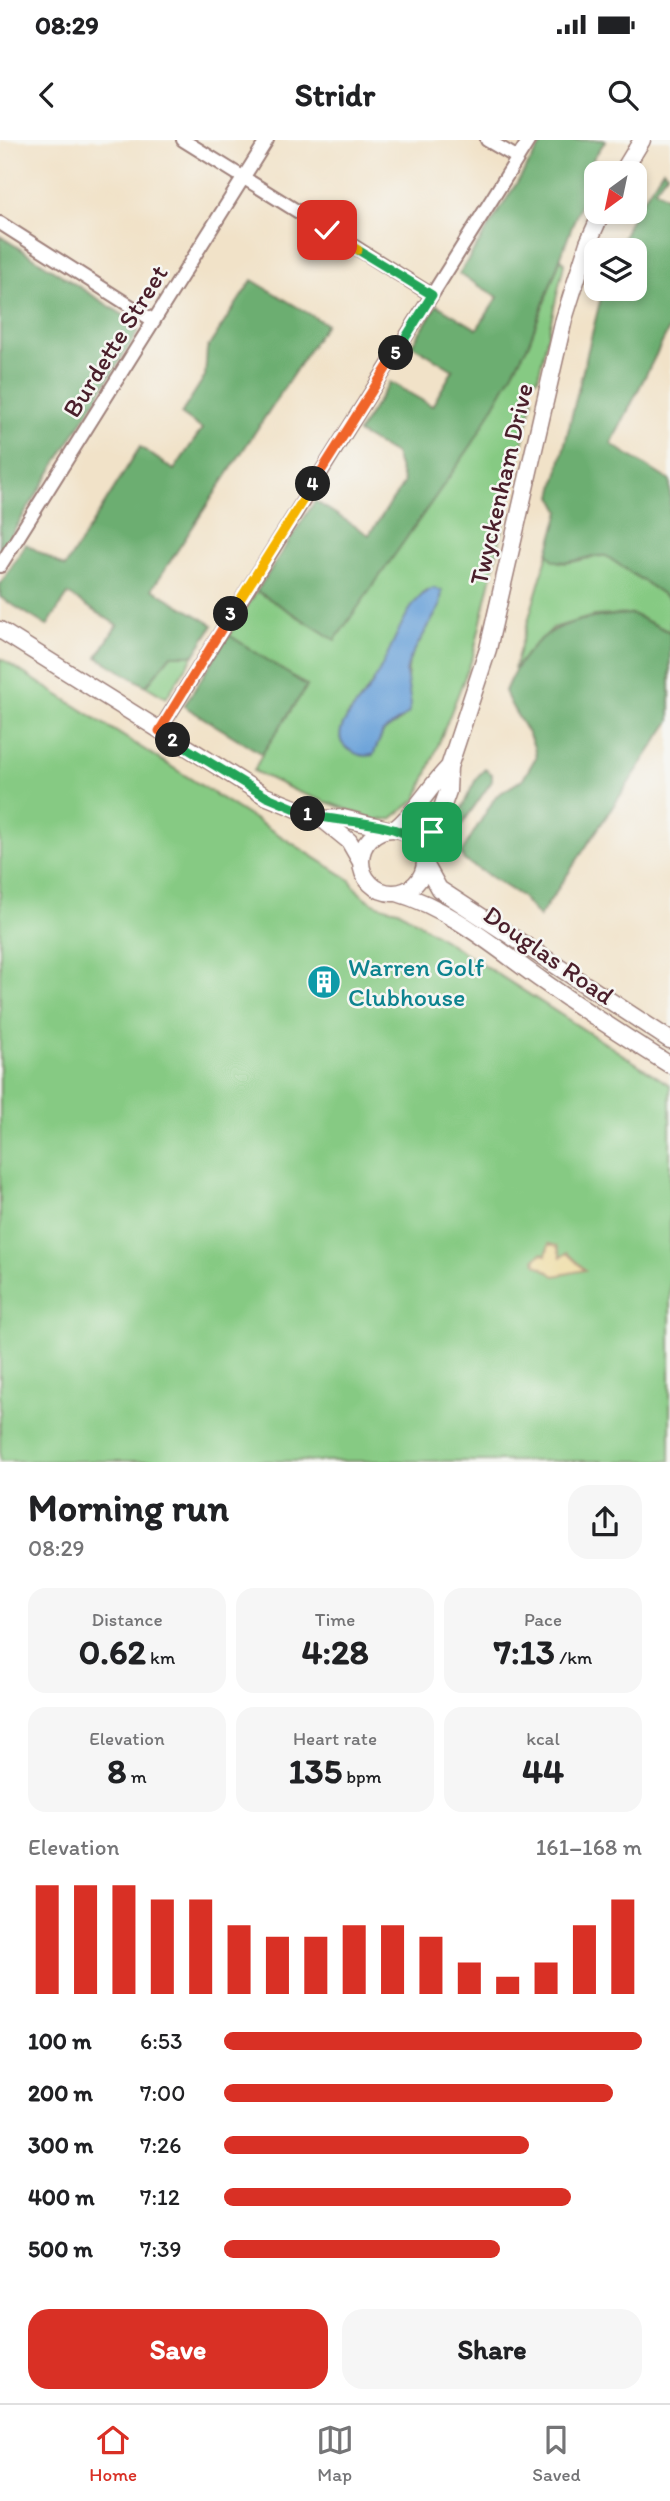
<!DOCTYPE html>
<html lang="en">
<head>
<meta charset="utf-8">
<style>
  :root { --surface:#fff; --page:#f6f6f6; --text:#202124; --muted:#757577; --line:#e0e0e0; --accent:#d93025 }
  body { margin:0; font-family:Itim,sans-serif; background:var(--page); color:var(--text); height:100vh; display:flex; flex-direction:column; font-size:26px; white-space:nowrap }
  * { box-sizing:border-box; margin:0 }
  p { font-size:23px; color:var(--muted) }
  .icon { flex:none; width:38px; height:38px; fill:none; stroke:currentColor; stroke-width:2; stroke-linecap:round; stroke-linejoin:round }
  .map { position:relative; height:1322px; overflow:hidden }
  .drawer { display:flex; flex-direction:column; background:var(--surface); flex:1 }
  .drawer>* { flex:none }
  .needle { width:46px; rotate:213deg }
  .tools { position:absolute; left:584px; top:21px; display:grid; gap:14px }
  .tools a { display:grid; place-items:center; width:63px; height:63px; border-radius:14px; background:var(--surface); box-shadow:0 4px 10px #0003; font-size:35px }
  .pin { position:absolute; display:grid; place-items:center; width:60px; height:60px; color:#fff; margin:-30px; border-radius:14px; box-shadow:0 4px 10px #0006 }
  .km { position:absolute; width:35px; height:35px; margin:-18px; border-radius:50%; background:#222; color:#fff; font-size:19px; line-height:35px; text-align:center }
  .round { display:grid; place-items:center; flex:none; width:74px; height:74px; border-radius:21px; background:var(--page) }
  .head { display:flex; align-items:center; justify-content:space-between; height:119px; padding:0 28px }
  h1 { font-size:38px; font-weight:700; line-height:52px }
  .figures { display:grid; grid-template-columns:repeat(3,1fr); gap:10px; height:119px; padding:7px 28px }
  .figures div { display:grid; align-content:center; border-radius:18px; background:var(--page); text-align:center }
  .figures b { font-size:35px; font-weight:700 }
  .figures small { font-size:19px; font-weight:400 }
  .figures p { font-size:19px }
  .chart { height:196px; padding:14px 28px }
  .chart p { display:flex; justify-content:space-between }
  .chart svg { width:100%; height:126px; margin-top:7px; stroke:var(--accent); stroke-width:6 }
  .action { display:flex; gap:14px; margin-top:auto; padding:14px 28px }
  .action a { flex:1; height:80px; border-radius:21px; background:var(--accent); color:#fff; font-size:28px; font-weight:700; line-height:80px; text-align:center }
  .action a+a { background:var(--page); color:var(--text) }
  ul { padding:0 28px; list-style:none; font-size:23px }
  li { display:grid; grid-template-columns:112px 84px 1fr; align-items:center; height:52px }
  li i { height:18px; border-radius:9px; background:var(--accent) }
  .status { display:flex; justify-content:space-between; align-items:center; height:49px; padding:0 35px; background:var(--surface); direction:ltr }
  .status svg { height:19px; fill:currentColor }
  header { display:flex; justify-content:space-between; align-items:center; height:91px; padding:0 28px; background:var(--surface); font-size:32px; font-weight:700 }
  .tabs { display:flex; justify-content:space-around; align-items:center; height:98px; border-top:2px solid var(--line); background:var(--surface); font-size:19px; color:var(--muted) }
  .tabs a { display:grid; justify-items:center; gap:4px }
  .tabs .selected { color:var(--accent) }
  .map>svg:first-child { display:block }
  .green { fill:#86ca83; stroke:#687457; stroke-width:2; fill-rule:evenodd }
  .forest { fill:#6cae71; stroke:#5b664e; stroke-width:2 }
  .sand { fill:#eeda9e; stroke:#9c7c64; stroke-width:2 }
  .water { fill:#6ba2d9; stroke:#5a6082; stroke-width:2 }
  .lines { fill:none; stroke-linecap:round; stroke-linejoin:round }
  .street-casing { stroke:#9e807a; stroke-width:16 }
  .secondary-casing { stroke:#9e807a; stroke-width:19 }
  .street { stroke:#fff; stroke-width:12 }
  .secondary { stroke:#fff; stroke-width:16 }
  .split-1-casing { stroke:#fff; stroke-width:14 }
  .split-2-casing { stroke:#fff; stroke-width:14 }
  .split-3-casing { stroke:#fff; stroke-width:14 }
  .split-4-casing { stroke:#fff; stroke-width:14 }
  .split-5-casing { stroke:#fff; stroke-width:14 }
  .split-6-casing { stroke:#fff; stroke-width:14 }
  .split-7-casing { stroke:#fff; stroke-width:14 }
  .split-1 { stroke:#22a559; stroke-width:9 }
  .split-2 { stroke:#22a559; stroke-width:9 }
  .split-3 { stroke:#f0652b; stroke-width:9 }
  .split-4 { stroke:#f5b400; stroke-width:9 }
  .split-5 { stroke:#f0652b; stroke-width:9 }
  .split-6 { stroke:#22a559; stroke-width:9 }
  .split-7 { stroke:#f5b400; stroke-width:9 }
  .labels { text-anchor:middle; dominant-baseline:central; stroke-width:5; stroke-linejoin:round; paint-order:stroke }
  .street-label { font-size:26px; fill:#4a1f2b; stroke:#f6f6f2 }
  .culture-label { font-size:26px; fill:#0d838f; stroke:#f6f6f2; text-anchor:start }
</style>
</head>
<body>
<div class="status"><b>08:29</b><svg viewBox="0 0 49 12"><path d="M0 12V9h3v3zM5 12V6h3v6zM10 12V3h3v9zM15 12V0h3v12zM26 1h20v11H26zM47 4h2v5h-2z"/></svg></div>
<header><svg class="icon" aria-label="back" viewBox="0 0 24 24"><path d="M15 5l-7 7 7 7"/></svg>Stridr<svg class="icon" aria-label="search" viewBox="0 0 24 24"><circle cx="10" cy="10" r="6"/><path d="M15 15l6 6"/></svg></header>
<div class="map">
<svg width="670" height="1322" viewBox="0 0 670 1322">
  <rect width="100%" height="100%" fill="#f6f6f2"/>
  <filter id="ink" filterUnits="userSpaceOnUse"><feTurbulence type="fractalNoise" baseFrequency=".0143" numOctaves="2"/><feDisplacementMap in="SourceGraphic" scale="14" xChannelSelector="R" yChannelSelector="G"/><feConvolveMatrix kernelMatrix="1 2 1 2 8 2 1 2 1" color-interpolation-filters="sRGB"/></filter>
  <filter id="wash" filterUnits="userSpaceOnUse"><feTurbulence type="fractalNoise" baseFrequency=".00686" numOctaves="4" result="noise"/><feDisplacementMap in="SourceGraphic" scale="28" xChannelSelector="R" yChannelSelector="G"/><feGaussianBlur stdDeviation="1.57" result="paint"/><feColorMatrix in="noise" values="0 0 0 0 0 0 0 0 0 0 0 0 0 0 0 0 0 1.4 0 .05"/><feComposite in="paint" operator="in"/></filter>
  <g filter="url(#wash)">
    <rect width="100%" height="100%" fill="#f1e2c8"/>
    <path class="green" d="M561 118 564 124 538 238 531 241 528 252 533 259 473 516 417 659 391 679 377 680 298 652 254 631 262 614 307 546 229 495 257 451 335 500 528 205ZM426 450 440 466 409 520 403 579 383 592 379 601 347 576C382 541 397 490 426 450Z
      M548 413C563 434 585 414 606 416L670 459V492L632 474 594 476 553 488 514 529Z
      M171 515H194L166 558 146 546Z
      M0 518 350 740C362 760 375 766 398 770L670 945V1321H0Z"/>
    <path class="forest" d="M544 0H606L593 19 595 31 580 65 528 205 473 303 335 500 257 451 315 361 369 395 404 343 395 314 358 293 390 242 432 266 453 230 412 205 437 165 477 189 498 157 459 134Z
      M663 29 667 33 655 49 670 60V187L611 304 670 341V459L606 416C586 414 572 427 553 420L548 413 560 371 552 356 603 149H635V110H618L631 79Z
      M0 96 134 182 138 192 0 413Z
      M252 140 326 184 152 449 213 485 194 515H171L146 546 97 517 117 485 68 454 47 486 0 457V445L26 404 65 427 140 307 174 330 202 289 181 274 205 236 207 209Z
      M632 474 670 492V581L539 777 521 756 464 720 461 713 496 656 523 639 536 617C533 592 512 574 505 551 531 488 569 477 632 474Z
      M229 495 307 546 262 614 184 566Z
      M485 629 492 634V641L456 693 452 688 477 637Z"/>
    <path class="sand" d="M549 1104 557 1106 561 1117 567 1113 585 1130 555 1136 536 1124 535 1119 542 1113 546 1115Z"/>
    <path class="water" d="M434 448 442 451 440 466 409 520 406 533 411 565 408 574 383 592 373 615C363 617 357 615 348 609 324 593 362 562 371 546 377 536 383 524 388 513 398 493 412 454 434 448Z"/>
  </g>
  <g filter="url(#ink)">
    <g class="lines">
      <g class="street-casing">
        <path id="street" d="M183 0 432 155
          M487 0 518 18
          M0 83 154 181
          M0 426 267 0
          M159 591 529 0"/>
      </g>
      <g class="secondary-casing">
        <path id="secondary" d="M622 33 642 0
          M0 490 265 656 322 679 343 678 386 689
          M322 679 349 701 361 722
          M395 689C418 670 428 648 449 627
          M361 721a32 32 0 1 1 64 0a32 32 0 1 1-64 0Z
          M425 715 448 651 449 627 488 509 564 179 588 103 602 72
          M425 724 439 749 670 900
          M397 753C452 769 498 810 544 842 585 871 627 898 670 925"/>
      </g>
      <use href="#street" class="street"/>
      <use href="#secondary" class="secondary"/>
    </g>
  </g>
  <g class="lines" filter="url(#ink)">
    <g class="split-1-casing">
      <path id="split-1" d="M308 674C342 685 410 677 425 715L432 692"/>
    </g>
    <g class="split-2-casing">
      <path id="split-2" d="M173 600 265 656 308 674"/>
    </g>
    <g class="split-3-casing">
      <path id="split-3" d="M173 600 159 591 231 474"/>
    </g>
    <g class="split-4-casing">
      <path id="split-4" d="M231 474 313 344"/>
    </g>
    <g class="split-5-casing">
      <path id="split-5" d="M313 344 396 213"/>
    </g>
    <g class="split-6-casing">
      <path id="split-6" d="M358 110 432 155 396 213"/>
    </g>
    <g class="split-7-casing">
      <path id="split-7" d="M327 90 358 110"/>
    </g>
    <use href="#split-1" class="split-1"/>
    <use href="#split-2" class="split-2"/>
    <use href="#split-3" class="split-3"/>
    <use href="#split-4" class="split-4"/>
    <use href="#split-5" class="split-5"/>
    <use href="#split-6" class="split-6"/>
    <use href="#split-7" class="split-7"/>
  </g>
  <defs>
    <g id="building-disc" transform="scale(1.75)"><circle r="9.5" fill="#0f9aa8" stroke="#f6f6f2"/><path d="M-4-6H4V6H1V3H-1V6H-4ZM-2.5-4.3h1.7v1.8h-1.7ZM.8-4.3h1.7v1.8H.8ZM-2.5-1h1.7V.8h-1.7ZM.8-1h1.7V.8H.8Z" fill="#fff"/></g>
  </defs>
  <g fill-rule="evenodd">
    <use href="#building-disc" x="324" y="842"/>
  </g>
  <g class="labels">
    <g class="street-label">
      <text transform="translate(115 201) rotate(-58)">Burdette Street</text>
      <text transform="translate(501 344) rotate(-77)">Twyckenham Drive</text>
      <text transform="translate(549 815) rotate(35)">Douglas Road</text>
    </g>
    <g class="culture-label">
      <text x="348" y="827">Warren Golf<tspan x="348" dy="30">Clubhouse</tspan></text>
    </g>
  </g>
</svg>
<div class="tools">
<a><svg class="needle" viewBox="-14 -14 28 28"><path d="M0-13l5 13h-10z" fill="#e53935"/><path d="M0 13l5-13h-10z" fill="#757577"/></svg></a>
<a><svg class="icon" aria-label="layers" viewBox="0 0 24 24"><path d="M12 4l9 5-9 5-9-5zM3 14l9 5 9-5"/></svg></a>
</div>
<div class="pin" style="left:432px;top:692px;background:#1e9e55"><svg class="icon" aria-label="arrive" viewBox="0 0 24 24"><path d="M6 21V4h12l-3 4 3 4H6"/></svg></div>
<div class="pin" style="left:327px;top:90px;background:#d93025"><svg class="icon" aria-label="check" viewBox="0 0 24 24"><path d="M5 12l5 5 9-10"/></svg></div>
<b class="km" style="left:308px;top:674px">1</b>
<b class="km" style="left:173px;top:600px">2</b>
<b class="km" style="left:231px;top:474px">3</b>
<b class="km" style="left:313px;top:344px">4</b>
<b class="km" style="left:396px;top:213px">5</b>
</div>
<section class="drawer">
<div class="head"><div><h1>Morning run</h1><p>08:29</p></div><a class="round"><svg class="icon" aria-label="share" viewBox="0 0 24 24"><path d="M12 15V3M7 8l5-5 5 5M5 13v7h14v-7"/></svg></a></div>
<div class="figures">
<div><p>Distance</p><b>0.62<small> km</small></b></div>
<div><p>Time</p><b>4:28</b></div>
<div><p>Pace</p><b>7:13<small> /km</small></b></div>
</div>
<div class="figures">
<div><p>Elevation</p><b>8<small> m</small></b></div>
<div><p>Heart rate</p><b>135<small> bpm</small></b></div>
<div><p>kcal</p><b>44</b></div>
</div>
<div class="chart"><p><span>Elevation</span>161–168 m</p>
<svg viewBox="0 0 160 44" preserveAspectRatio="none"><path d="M5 44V6M15 44V6M25 44V6M35 44V11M45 44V11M55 44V20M65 44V24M75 44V24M85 44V20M95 44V20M105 44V24M115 44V33M125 44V38M135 44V33M145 44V20M155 44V11"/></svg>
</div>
<ul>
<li><b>100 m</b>6:53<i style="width:100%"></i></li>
<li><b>200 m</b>7:00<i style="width:93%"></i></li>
<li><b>300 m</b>7:26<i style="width:73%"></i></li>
<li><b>400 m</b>7:12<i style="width:83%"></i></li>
<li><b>500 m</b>7:39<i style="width:66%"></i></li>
</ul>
<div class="action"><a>Save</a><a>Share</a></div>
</section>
<nav class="tabs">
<a class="selected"><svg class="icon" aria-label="home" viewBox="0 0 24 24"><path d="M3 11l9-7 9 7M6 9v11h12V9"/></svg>Home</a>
<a><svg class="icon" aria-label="map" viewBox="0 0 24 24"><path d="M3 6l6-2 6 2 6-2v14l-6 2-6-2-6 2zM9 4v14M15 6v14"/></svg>Map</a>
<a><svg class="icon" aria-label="saved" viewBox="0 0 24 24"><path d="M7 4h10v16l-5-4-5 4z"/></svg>Saved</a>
</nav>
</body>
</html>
